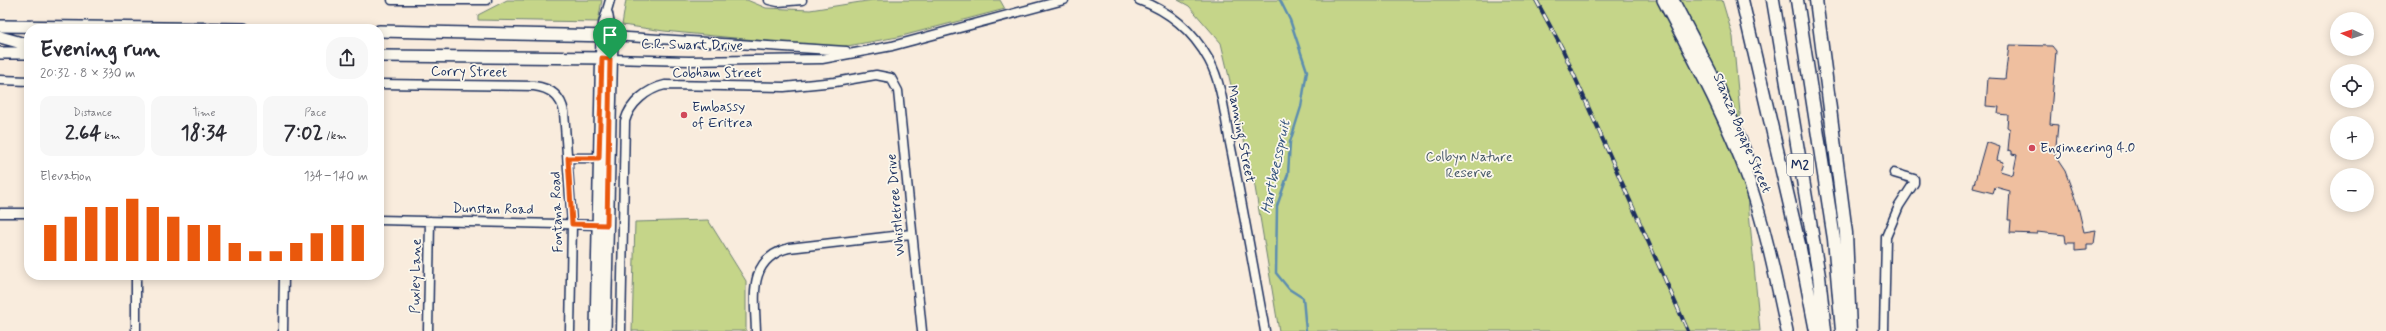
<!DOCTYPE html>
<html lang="en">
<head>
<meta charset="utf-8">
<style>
  :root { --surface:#fff; --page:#f7f7f7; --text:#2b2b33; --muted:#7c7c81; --accent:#ea580c }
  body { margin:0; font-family:Mynerve,sans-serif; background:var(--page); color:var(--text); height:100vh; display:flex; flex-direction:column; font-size:15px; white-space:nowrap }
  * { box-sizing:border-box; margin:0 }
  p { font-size:13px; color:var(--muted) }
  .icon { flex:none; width:22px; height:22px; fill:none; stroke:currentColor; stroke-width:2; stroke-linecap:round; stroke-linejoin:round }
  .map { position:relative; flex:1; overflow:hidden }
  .side { position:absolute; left:24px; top:24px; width:360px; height:256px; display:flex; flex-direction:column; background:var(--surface); border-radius:16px; box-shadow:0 2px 10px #0003 }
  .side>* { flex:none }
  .needle { width:26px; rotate:274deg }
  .fabs { position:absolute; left:2330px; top:12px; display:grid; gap:8px }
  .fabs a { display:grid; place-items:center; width:44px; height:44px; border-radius:50%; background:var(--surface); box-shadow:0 2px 10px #0003; font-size:20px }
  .pin { position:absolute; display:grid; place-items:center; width:34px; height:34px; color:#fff; margin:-41px -17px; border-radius:50% 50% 50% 0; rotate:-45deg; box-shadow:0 0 4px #0007 }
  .pin .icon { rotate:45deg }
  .round { display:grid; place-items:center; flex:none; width:42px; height:42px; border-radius:16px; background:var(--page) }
  .summary { display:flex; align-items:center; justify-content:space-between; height:68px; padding:0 16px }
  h1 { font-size:22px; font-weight:700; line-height:30px }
  .metrics { display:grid; grid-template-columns:repeat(3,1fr); gap:6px; height:68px; padding:4px 16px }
  .metrics div { display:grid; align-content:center; border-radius:10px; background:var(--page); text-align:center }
  .metrics b { font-size:20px; font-weight:700 }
  .metrics small { font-size:11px; font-weight:400 }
  .metrics p { font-size:11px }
  .chart { height:112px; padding:8px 16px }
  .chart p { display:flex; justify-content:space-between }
  .chart svg { width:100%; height:72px; margin-top:4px; stroke:var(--accent); stroke-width:6 }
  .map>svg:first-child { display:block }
  .green { fill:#c5d589; stroke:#708274 }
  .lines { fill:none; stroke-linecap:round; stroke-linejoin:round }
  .stream { stroke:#5b8db0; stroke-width:2.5 }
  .building { fill:#efbf9f; stroke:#1b2f5e }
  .minor-casing { stroke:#1b2f5e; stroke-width:11 }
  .major-casing { stroke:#1b2f5e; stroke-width:14 }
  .highway-casing { stroke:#1b2f5e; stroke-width:15 }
  .minor { stroke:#fbf7ec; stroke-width:8 }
  .major { stroke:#fbf7ec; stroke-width:11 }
  .highway { stroke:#fbf7ec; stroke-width:12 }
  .rail-casing { stroke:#1b2f5e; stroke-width:4 }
  .rail { stroke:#fbf7ec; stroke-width:2.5; stroke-dasharray:8; stroke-linecap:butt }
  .route-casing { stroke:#fff; stroke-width:8 }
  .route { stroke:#ea580c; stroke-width:5 }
  .poi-dot { fill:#d1495b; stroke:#fbf7ec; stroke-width:1.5 }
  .labels { text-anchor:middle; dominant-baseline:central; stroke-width:3.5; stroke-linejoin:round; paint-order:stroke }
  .shield { fill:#fbf7ec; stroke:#5e6b89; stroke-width:1 }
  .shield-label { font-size:13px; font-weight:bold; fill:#1b2f5e }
  .street-label { font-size:14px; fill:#1b2f5e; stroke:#fbf7ec }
  .poi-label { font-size:14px; fill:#1b2f5e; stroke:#fbf7ec; text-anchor:start }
  .park-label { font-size:14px; fill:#465869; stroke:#fbf7ec }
  .water-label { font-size:15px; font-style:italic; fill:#365680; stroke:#fbf7ec }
</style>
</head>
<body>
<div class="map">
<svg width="2386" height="331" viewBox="0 0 2386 331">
  <rect width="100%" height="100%" fill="#f9ecdd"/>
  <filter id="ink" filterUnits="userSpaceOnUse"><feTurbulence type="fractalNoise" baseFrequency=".025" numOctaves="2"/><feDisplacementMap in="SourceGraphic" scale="8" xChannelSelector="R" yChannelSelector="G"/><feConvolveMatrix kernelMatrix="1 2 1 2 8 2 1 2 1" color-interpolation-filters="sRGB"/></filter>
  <g filter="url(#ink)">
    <path class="green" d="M507 0H602L598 22 478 20V15Z
      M626 0H747L766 8 810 10 873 0H1000L1005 9 898 37 836 48 664 31 622 25Z
      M1178 0H1722L1733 37 1760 331H1279L1255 187 1221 43 1189 6Z
      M708 220 746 281V331H632L635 222Z"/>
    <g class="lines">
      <path class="stream" d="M1280 0 1290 20 1307 71 1301 107 1290 142 1288 174 1277 206 1276 273 1289 289 1303 298 1306 331"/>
    </g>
    <path class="building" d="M2009 45 2052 46 2056 51 2050 124 2058 125 2055 156 2065 171 2071 187 2078 207 2084 232 2096 230 2094 244H2087V250L2075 251V243H2066L2065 235 2037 232V234L2010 233 2011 220H2008L2010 191 1995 187 1993 193 1973 188 1986 142 2000 147 1997 160 2003 162 2000 171 2013 175 2017 155 2012 154V151L2008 150 2010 129 2007 127 2008 115 1998 114 1999 107 1986 106 1988 78 2005 79Z"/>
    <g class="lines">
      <g class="minor-casing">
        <path id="minor" d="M392 0H487
          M769 0 778 2 802 0
          M1139 0C1170 11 1193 31 1209 60 1223 86 1225 120 1231 148 1243 209 1254 270 1265 331
          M608 14 612 36 846 51
          M602 35 603 24 610 0
          M610 59 689 61 822 59 892 46 1064 0
          M0 80 29 81
          M379 84 534 86C550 88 561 96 564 112L572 224 570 331
          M568 158H599
          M0 213H29
          M379 220 602 225
          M136 331V275
          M283 331 284 275
          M428 331 430 221
          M621 331 625 121C630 103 647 89 665 85L784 87 835 82 876 75 891 78 898 91 922 331
          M756 331C755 297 747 259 789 248L911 234
          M1884 331 1886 237 1899 206 1914 183V179L1894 173"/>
      </g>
      <g class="major-casing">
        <path id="major" d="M1663 0C1694 59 1726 118 1749 181 1766 230 1776 280 1787 331
          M1673 0 1719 88 1751 166
          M0 26 244 29
          M379 31 612 36 605 331
          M0 37 29 45
          M0 53H29
          M379 56 608 58
          M596 331 602 35"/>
      </g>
      <g class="highway-casing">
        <path id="highway" d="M1742 0 1799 244 1816 331
          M1773 0 1819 276 1825 331
          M1797 0 1834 239 1842 331
          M1816 0 1846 233 1850 331"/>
      </g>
      <use href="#minor" class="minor"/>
      <use href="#major" class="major"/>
      <use href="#highway" class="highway"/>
      <g class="rail-casing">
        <path id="rail" d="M1536 0 1562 48 1688 331"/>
      </g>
      <use href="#rail" class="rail"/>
    </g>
  </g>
  <g class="lines" filter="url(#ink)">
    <g class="route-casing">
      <path id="route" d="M602 58 610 59 607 225 572 224 568 158H599Z"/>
    </g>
    <use href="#route" class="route"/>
  </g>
  <g class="poi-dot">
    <circle cx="684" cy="115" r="4"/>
    <circle cx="2032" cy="148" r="4"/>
  </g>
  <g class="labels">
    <rect class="shield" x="1787" y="154" width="26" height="22" rx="3"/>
    <g class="shield-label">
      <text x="1800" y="165">M2</text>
    </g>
    <g class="street-label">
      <text transform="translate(692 45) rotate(1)">C.R. Swart Drive</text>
      <text transform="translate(469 72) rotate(1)">Corry Street</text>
      <text x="717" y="73">Cobham Street</text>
      <text transform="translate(1742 133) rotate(67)">Stanza Bopape Street</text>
      <text transform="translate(1241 134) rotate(79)">Manning Street</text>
      <text transform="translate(896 205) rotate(-95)">Whistletree Drive</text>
      <text transform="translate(493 209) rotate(1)">Dunstan Road</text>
      <text transform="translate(557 212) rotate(-92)">Fontana Road</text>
      <text transform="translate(416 276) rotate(-89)">Puxley Lane</text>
    </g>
    <g class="poi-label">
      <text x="692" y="107">Embassy<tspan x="692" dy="16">of Eritrea</tspan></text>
      <text x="2040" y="148">Engineering 4.0</text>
    </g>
    <g class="park-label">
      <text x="1469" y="157">Colbyn Nature<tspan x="1469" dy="16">Reserve</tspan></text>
    </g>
    <g class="water-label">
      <text transform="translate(1276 167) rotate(-78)">Hartbeesspruit</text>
    </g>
  </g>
</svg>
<div class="fabs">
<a><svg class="needle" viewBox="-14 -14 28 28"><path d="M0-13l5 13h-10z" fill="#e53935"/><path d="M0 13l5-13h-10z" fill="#7c7c81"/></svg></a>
<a><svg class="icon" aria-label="locate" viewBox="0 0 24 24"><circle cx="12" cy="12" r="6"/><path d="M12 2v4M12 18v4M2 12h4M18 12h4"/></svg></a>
<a>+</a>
<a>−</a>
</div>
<div class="pin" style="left:610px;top:59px;background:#1e9e55"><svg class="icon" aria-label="arrive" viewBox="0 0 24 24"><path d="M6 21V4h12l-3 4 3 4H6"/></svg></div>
<section class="side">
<div class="summary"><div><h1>Evening run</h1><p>20:32 · 8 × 330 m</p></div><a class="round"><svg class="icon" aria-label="share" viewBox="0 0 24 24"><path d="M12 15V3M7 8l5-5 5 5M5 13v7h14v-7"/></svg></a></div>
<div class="metrics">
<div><p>Distance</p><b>2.64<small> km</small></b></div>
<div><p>Time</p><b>18:34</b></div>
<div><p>Pace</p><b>7:02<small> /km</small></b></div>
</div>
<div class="chart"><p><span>Elevation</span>134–140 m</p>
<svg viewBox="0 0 160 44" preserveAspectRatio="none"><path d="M5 44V22M15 44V17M25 44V11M35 44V11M45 44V6M55 44V11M65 44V17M75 44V22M85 44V22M95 44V33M105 44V38M115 44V38M125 44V33M135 44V27M145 44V22M155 44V22"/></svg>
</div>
</section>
</div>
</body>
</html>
